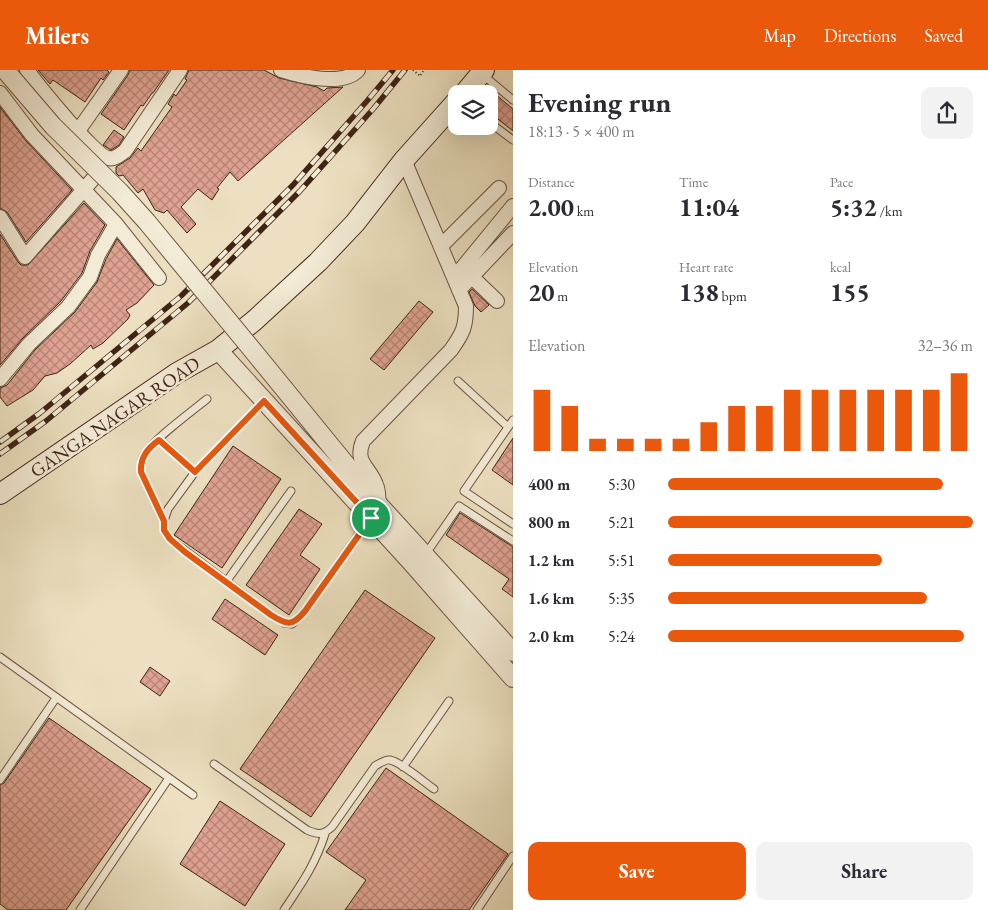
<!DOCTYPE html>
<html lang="en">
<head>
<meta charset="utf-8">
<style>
  :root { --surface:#fff; --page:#f2f2f3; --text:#2b2b33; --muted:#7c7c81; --accent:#ea580c }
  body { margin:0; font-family:"EB Garamond",serif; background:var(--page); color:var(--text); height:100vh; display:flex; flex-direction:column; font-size:19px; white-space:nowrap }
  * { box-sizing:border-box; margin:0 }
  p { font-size:16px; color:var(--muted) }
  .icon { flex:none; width:28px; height:28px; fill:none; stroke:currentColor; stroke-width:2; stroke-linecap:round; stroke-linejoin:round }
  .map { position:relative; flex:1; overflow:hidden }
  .panel { display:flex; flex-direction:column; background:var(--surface); width:475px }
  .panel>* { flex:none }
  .tools { position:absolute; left:448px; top:15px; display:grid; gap:10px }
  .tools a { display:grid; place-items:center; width:50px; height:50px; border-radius:10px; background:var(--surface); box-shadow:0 5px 20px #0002; font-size:25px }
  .pin { position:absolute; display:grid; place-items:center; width:42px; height:42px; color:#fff; margin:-21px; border:2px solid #fff; border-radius:50%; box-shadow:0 1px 5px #0007 }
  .round { display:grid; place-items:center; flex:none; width:52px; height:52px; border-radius:10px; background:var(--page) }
  .headline { display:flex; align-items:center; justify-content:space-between; height:85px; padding:0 15px }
  h1 { font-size:28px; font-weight:700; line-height:38px }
  .stats { display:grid; grid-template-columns:repeat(3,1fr); gap:8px; height:85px; padding:5px 15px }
  .stats div { display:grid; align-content:center }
  .stats b { font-size:25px; font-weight:700 }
  .stats small { font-size:14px; font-weight:400 }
  .stats p { font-size:14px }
  .chart { height:140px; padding:10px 15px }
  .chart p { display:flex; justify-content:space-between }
  .chart svg { width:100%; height:90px; margin-top:5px; stroke:var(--accent); stroke-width:6 }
  .cta { display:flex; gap:10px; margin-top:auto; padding:10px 15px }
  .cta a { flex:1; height:58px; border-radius:10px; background:var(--accent); color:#fff; font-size:20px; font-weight:700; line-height:58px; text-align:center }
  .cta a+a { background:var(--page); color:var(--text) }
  ul { padding:0 15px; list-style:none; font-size:16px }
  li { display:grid; grid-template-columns:80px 60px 1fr; align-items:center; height:38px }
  li i { height:12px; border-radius:6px; background:var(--accent) }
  header { display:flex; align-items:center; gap:30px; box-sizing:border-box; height:70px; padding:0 25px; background:var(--accent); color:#fff }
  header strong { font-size:24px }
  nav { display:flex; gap:28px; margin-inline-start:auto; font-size:18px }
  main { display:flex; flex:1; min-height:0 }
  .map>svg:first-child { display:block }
  .building { fill:url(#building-cross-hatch); stroke:#3f2415 }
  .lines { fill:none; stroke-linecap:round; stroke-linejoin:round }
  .service-casing { stroke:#6a5340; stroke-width:9 }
  .minor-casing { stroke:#6a5340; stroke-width:16 }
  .tertiary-casing { stroke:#6a5340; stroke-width:20 }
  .secondary-casing { stroke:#3f2415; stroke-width:22 }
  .path { stroke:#3f2415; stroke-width:2; stroke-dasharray:1 2.5; stroke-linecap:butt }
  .service { stroke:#f3ebd6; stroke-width:7 }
  .minor { stroke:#f3ebd6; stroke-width:14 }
  .tertiary { stroke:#f3ebd6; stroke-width:18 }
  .secondary { stroke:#f3ebd6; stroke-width:20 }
  .rail-casing { stroke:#3f2415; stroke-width:5.5 }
  .rail { stroke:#f3ebd6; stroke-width:4; stroke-dasharray:11; stroke-linecap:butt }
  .tertiary-bridge-casing { stroke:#6a5340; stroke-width:20; stroke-linecap:butt }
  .tertiary-bridge { stroke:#f3ebd6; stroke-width:18 }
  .route-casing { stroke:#fff; stroke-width:10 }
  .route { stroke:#ea580c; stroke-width:6 }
  .labels { text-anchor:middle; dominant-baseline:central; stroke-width:5; stroke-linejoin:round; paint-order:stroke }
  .street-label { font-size:19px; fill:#3f2415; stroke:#f3ebd6 }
</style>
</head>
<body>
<header>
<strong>Milers</strong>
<nav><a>Map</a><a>Directions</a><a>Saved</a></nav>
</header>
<main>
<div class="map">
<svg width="513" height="840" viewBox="0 0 513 840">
  <defs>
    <pattern id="building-cross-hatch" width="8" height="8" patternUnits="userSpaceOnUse" patternTransform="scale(1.25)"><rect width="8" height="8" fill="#dfa291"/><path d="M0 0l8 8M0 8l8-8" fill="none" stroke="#b68475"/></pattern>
  </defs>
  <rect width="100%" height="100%" fill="#ece0c0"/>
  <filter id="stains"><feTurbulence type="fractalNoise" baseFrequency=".004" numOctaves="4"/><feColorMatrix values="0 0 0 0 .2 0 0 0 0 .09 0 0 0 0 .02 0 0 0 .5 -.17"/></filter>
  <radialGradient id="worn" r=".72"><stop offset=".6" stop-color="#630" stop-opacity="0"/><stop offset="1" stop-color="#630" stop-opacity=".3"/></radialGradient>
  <path class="building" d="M38 0H107L109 2 103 10 101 8 85 32 53 10 50 14Z
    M130 0H169L153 23H152L143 36 141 35 124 60 101 44 128 5Z
    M189 0H264L279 8 317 17 324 21 327 18 343 17 238 111 230 102 217 118 219 119 212 130 198 119 181 137 196 154 187 163 167 140 164 143 155 140 143 119 138 123 123 105 119 106 116 103V97L130 88 138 78 141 81 172 37 168 34 174 24 176 26 187 10 185 9Z
    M489 19 513 39V61L489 42Z
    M0 37 26 71 72 120 26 172 7 142 0 138Z
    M114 60 124 67 119 75 111 80 103 75Z
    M84 133 105 155 90 181 82 203 61 231 23 268 0 295V164L18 192 21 195H28Z
    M117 169 154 215 137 233 126 240 130 245 128 249 103 273 93 279 91 275 70 294 57 303 45 306 33 320 7 336 0 327V318L7 315 35 280 75 242 97 212 106 189Z
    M472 219 489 235 481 242 475 236 469 222Z
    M419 231 433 242 384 300 370 289Z
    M513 368V415L492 400Z
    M233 376 281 409 222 498 174 465Z
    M299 439 322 454 300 485 320 499 289 545 246 515Z
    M460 443 513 477V527L502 519 509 509 446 465Z
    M365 520 435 568 311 747 240 699Z
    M225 529 278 565 265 585 212 549Z
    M150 597 170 611 160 626 140 612Z
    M49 648 151 719 66 840H8L0 834V715L4 713Z
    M386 698 508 784 469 840H345L366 810 326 782Z
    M220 731 285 774 245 836 180 794Z"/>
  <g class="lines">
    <g class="service-casing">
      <path id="service" d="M483 5 513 30
        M489 52 513 70
        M458 311 508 357
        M264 331 195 402 168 439 164 451V459L170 469 271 545 284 553 292 554 305 541 370 448
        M513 350 464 421 513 454
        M159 369 195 402
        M164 451 141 402C141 396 141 392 143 387 151 371 191 342 207 329
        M425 485 459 436 513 471
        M226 512 291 421
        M0 587 193 725
        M214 694 307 760C318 765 323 765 332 757L375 696C379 694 385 689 390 690 401 692 424 712 434 719
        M403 697 449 631
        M0 710 56 628
        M80 840 169 708
        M284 840C302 813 315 795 325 764
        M477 840 513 786"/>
    </g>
    <g class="minor-casing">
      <path id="minor" d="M27 0C37 14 95 86 108 88 115 90 120 84 125 81L180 0
        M281 0C300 6 343 17 358 0
        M0 23 32 65 116 154 159 208
        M78 61 121 0
        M0 147 25 187 99 102
        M441 176 499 118
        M472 207 497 231
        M454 208 513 136
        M459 220 513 163
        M0 309 29 274 68 237 90 207 98 185 116 154
        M379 435C378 429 379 421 376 415 370 397 354 393 363 371L451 280C463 263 466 257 466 236L404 90"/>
    </g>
    <g class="tertiary-casing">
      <path id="tertiary" d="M218 280 411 492 513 608
        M254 282 379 435 513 582"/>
    </g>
    <g class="secondary-casing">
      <path id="secondary" d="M464 24 484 0
        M0 424 177 303 218 280 255 250 318 192 355 153 404 90 456 32"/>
    </g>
    <path class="path" d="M413 0 420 6 424 0"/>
    <use href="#service" class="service"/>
    <use href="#minor" class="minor"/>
    <use href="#tertiary" class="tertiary"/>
    <use href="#secondary" class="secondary"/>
    <g class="rail-casing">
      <path id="rail" d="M0 372 40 343 181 226 293 115 367 31 393 0
        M0 384 46 351 188 233 300 121 374 38 405 0"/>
    </g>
    <use href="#rail" class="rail"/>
    <g class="tertiary-bridge-casing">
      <path id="tertiary-bridge" d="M5 0 53 56 120 122 147 152 254 282"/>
    </g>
    <use href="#tertiary-bridge" class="tertiary-bridge"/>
  </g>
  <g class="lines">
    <g class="route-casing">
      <path id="route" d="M264 331 371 448 305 541C292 557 287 555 271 545L185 482 170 469 164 460V451L141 402C140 387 148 378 159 370L195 402Z"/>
    </g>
    <use href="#route" class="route"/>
  </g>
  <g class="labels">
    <g class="street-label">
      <text transform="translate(115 347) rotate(-34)">GANGA NAGAR ROAD</text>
    </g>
  </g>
  <rect width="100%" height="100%" filter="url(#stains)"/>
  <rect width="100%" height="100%" fill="url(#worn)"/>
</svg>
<div class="tools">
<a><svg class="icon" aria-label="layers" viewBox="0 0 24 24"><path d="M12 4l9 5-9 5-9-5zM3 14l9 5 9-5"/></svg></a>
</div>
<div class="pin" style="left:371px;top:448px;background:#1e9e55"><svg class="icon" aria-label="arrive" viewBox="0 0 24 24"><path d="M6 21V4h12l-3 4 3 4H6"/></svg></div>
</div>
<section class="panel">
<div class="headline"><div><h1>Evening run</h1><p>18:13 · 5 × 400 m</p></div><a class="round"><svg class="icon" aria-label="share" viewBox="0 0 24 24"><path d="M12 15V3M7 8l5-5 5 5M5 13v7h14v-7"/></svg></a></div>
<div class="stats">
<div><p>Distance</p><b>2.00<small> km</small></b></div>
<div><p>Time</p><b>11:04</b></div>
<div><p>Pace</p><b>5:32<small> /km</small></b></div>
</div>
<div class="stats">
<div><p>Elevation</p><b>20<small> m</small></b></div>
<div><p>Heart rate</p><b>138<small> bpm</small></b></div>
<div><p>kcal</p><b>155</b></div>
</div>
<div class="chart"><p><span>Elevation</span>32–36 m</p>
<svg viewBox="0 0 160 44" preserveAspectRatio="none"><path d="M5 44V14M15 44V22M25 44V38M35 44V38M45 44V38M55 44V38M65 44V30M75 44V22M85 44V22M95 44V14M105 44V14M115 44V14M125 44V14M135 44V14M145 44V14M155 44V6"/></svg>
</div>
<ul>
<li><b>400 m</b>5:30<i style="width:90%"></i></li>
<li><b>800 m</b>5:21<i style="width:100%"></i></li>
<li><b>1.2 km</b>5:51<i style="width:70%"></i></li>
<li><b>1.6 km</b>5:35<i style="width:85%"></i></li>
<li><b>2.0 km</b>5:24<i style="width:97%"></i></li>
</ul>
<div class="cta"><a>Save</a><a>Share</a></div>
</section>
</main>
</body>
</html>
